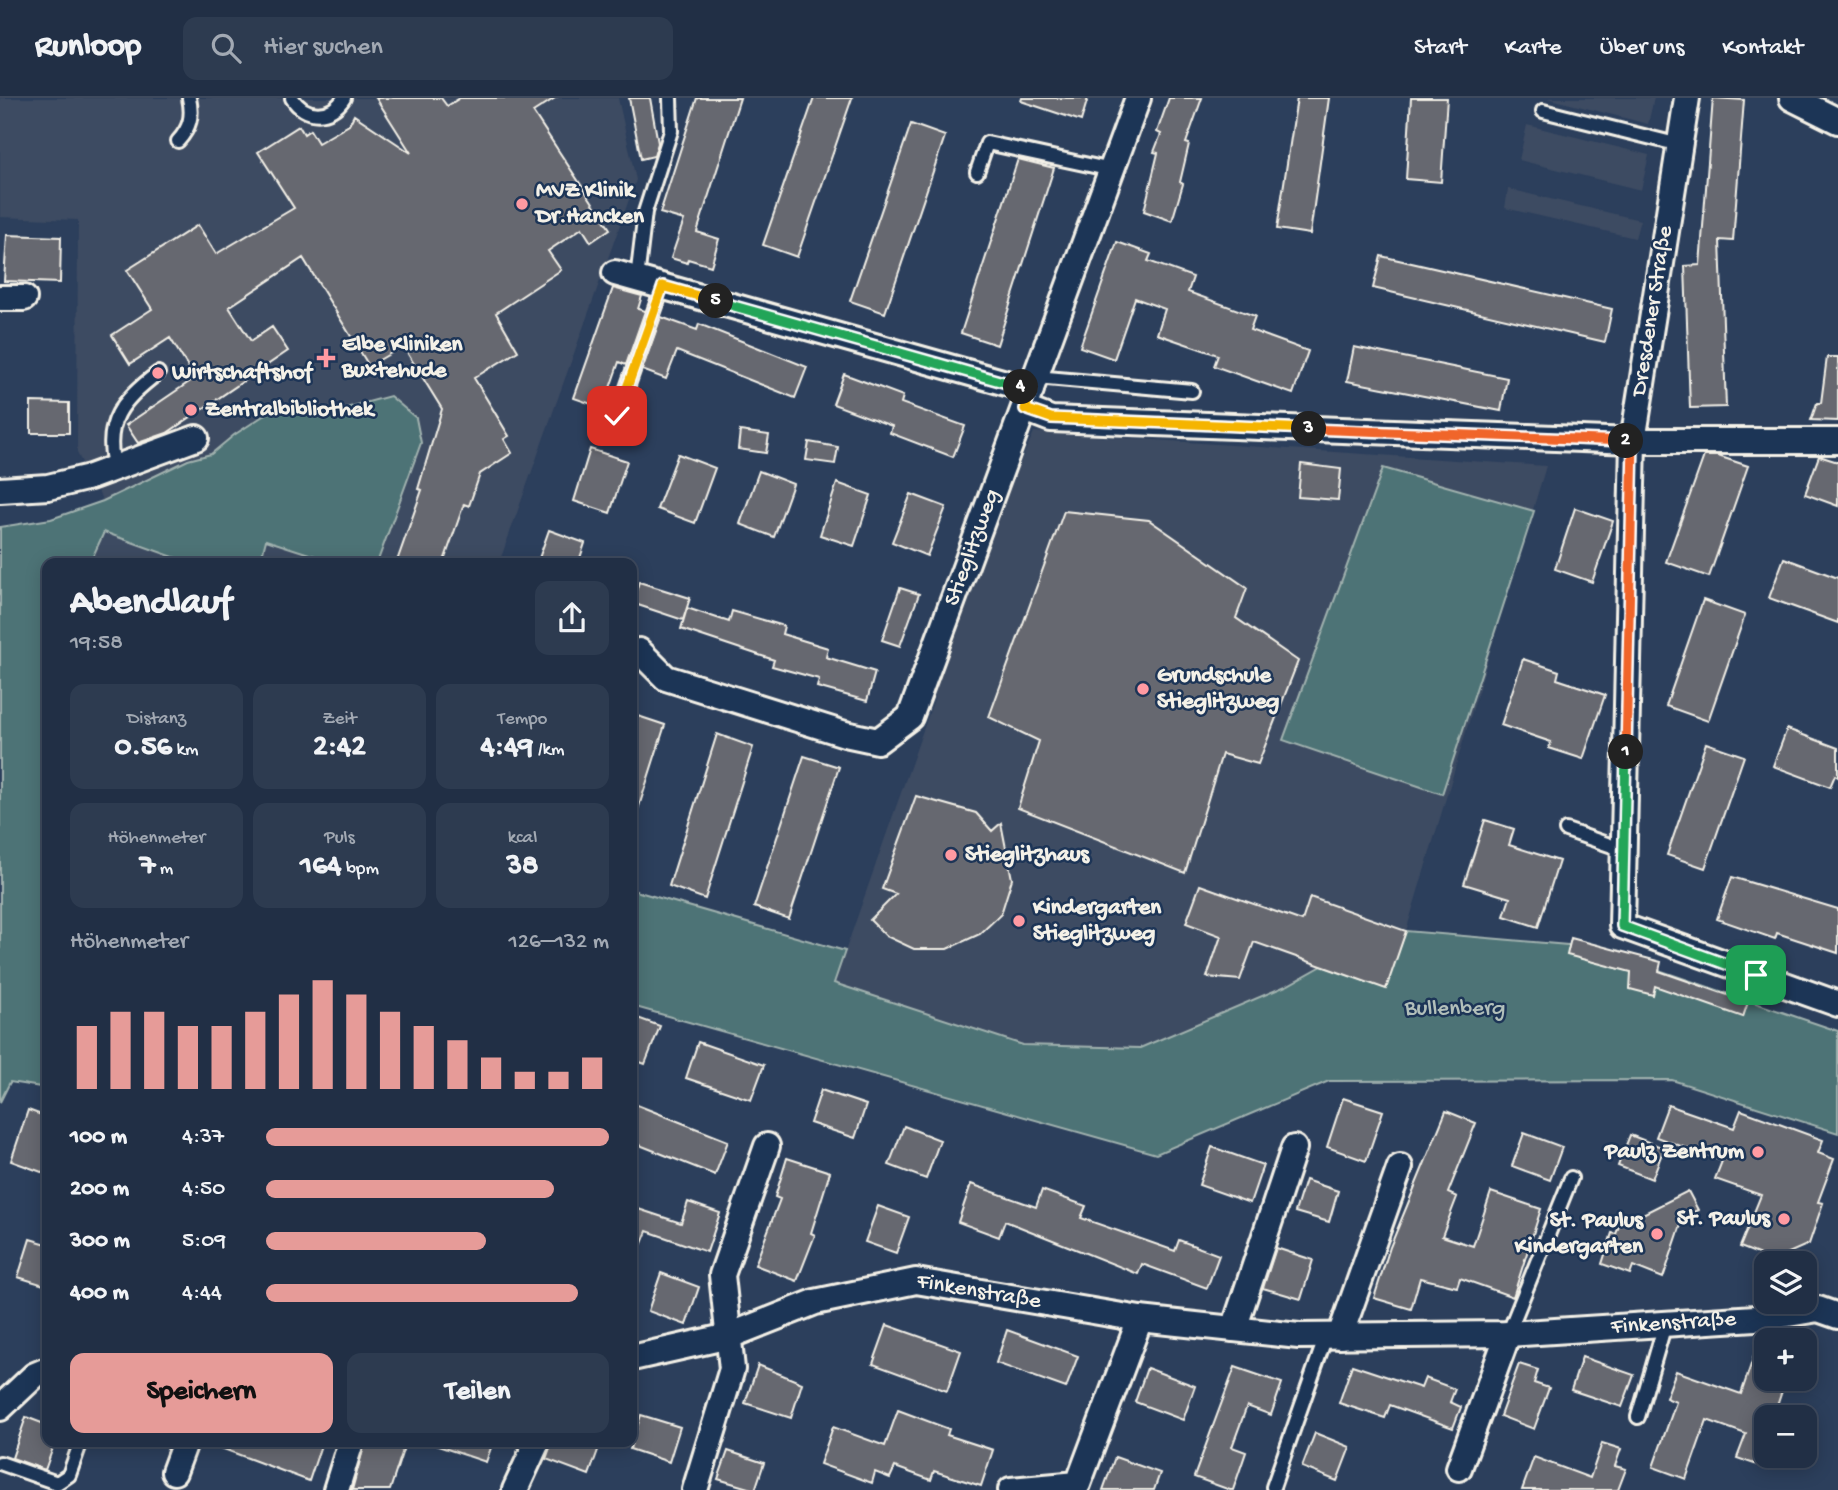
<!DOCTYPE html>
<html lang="de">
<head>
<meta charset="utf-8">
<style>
  :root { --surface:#212f45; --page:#2d3b50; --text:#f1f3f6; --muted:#a2a9b3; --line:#3e4a5e; --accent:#e69b98 }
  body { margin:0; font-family:"Gochi Hand",sans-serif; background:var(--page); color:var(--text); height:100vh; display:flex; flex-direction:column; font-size:26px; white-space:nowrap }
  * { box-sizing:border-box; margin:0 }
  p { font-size:23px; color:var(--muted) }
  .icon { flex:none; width:38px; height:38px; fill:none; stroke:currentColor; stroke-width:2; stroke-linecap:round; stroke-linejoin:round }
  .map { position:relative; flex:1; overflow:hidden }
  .sheet { position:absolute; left:42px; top:460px; width:595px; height:889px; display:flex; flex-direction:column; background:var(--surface); border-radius:14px; box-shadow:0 4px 18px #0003,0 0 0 2px var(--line) }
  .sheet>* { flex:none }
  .controls { position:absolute; left:1754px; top:1153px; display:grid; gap:14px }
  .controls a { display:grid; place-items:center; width:63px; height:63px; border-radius:14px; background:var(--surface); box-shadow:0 4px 18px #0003,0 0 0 2px var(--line); font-size:35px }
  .pin { position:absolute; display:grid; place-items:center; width:60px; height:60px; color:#fff; margin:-30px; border-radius:14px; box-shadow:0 4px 10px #0006 }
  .km { position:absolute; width:35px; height:35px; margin:-18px; border-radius:50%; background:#222; color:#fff; font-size:19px; line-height:35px; text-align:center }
  .round { display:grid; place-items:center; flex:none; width:74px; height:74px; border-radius:14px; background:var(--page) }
  .head { display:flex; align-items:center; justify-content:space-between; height:119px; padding:0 28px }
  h1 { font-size:38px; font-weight:700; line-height:52px }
  .stats { display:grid; grid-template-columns:repeat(3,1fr); gap:10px; height:119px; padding:7px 28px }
  .stats div { display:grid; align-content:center; border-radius:14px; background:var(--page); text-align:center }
  .stats b { font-size:30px; font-weight:700 }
  .stats small { font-size:19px; font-weight:400 }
  .stats p { font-size:19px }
  .chart { height:196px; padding:14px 28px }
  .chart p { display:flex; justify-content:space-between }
  .chart svg { width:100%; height:126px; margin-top:7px; stroke:var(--accent); stroke-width:6 }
  .action { display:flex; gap:14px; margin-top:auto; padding:14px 28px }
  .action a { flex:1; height:80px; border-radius:14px; background:var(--accent); color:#111; font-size:28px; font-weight:700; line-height:80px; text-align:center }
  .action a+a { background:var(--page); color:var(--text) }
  ul { padding:0 28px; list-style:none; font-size:23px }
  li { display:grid; grid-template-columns:112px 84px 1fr; align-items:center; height:52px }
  li i { height:18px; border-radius:9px; background:var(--accent) }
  header { display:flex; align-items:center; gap:42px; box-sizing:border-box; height:98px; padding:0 35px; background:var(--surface); border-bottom:2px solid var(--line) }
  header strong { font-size:33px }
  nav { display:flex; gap:38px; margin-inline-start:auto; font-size:24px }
  .search { width:490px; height:63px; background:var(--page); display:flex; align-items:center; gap:18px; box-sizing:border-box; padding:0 24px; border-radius:14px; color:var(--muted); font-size:26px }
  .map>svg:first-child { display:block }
  .built { fill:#3d4b62 }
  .green { fill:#4e7376; stroke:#a1b2af; stroke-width:2 }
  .building { fill:#666770; stroke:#f4f1e8; stroke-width:2 }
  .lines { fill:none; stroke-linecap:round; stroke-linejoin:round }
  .lane-casing { stroke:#f4f1e8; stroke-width:18 }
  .street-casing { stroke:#f4f1e8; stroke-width:30 }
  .lane { stroke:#1d3557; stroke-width:12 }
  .street { stroke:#1d3557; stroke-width:24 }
  .split-1-casing { stroke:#fff; stroke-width:14 }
  .split-2-casing { stroke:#fff; stroke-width:14 }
  .split-3-casing { stroke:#fff; stroke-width:14 }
  .split-4-casing { stroke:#fff; stroke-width:14 }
  .split-5-casing { stroke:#fff; stroke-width:14 }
  .split-6-casing { stroke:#fff; stroke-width:14 }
  .split-1 { stroke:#22a559; stroke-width:9 }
  .split-2 { stroke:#f0652b; stroke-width:9 }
  .split-3 { stroke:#f0652b; stroke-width:9 }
  .split-4 { stroke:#f5b400; stroke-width:9 }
  .split-5 { stroke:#22a559; stroke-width:9 }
  .split-6 { stroke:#f5b400; stroke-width:9 }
  .poi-dot { fill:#ff9aa2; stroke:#1d3557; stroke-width:2.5 }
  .labels { text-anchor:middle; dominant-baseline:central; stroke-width:5; stroke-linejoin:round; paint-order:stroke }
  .poi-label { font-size:23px; font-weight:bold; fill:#f4f1e8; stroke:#1d3557; text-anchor:start }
  .street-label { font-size:23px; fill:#f4f1e8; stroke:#1d3557 }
  .park-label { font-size:23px; fill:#b2bfba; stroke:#1d3557 }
</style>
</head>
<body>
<header>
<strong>Runloop</strong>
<div class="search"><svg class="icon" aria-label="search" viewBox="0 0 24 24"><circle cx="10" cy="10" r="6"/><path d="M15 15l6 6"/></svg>Hier suchen</div>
<nav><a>Start</a><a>Karte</a><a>Über uns</a><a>Kontakt</a></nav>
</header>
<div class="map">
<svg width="1838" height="1392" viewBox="0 0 1838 1392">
  <rect width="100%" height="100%" fill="#2c3f5c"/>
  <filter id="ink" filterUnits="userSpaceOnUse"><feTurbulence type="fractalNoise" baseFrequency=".0143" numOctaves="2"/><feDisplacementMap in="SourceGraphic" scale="14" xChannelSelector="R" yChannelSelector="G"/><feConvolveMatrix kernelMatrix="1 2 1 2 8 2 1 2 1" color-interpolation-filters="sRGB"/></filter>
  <g filter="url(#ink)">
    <path class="built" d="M0 0H618L636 82 499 465H83L103 403 77 355 78 122 0 119Z
      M1547 0H1654L1648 26Z
      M1527 27 1649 57 1641 92 1519 62Z
      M1508 91 1640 122 1635 140 1505 110Z
      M1034 334 1546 368 1406 833 1386 891 1322 868 1288 887 1140 950 1023 947 834 885 934 601 940 539Z"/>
    <path class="green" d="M390 298 416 320 421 345 377 465H337L266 442 260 465H190L104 434 90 465 47 466V990L10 984 0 1004V429L51 421 103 403 188 362 211 356 234 337 283 305 320 317Z
      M1383 370 1534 413 1442 696 1283 642Z
      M632 792 845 853 834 885 1023 947 1140 950 1288 887 1322 868 1385 890 1406 833 1591 849 1838 933V1035L1672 982 1329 983 1156 1056 632 908Z"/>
    <path class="building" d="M376 0H441L447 8 460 0H555L533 14 610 131 591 144 582 130 548 153 561 172 496 215 518 253 474 280 509 338 504 341 512 355 480 376 469 408 464 406 443 466H396L422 392 418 391 442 311 403 248 369 268 303 160 229 209 251 243 272 229 288 253 167 335 138 345 126 327 195 280 170 240 130 266 112 237 152 211 127 172 198 127 216 156 294 110 258 54 299 28 304 36 310 32 318 45 349 27 354 17 411 55Z
      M629 0H650L658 45 654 58 641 61Z
      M697 0H740L697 134 719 141 711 168 688 161 687 165 671 160 684 122 660 115Z
      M814 0H852L797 159 763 147Z
      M1022 0H1088L1081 23 1021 3Z
      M1169 0H1202L1186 45 1189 46 1180 84 1183 86 1172 123 1144 113 1158 55 1154 54 1161 36 1157 34Z
      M1297 0H1329L1310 136 1277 131Z
      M1411 0H1447L1441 84 1406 81Z
      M1713 0 1744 2 1733 143 1720 142 1726 309 1690 310 1685 168 1700 167Z
      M911 26 945 38 885 215 850 203Z
      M1018 61 1054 70 997 247 961 235Z
      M7 137 61 139 60 185 4 183Z
      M1117 144 1151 156 1148 163 1193 179 1188 194 1255 218 1250 232 1308 253 1293 296 1214 268 1218 257 1157 236 1165 211 1135 200 1114 261 1080 249Z
      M1381 158 1612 211 1605 244 1373 190Z
      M613 190 642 198 638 211 645 213 626 267 619 264 603 310 574 300Z
      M661 219 697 232 699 226 807 269 795 300 677 253 666 281 642 272Z
      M1354 249 1507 280 1501 313 1347 283Z
      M1827 259H1838V323L1811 322 1817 305H1821Z
      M844 276 903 298 901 305 965 328 953 359 890 335 892 328 833 306Z
      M31 304 69 305V335H31Z
      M740 333 769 337 766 355 738 351Z
      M809 344 838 349 835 366 806 362Z
      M590 351 627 363 610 415 574 403Z
      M678 356 715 370 695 425 657 411Z
      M1704 358H1718L1748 368 1709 479 1666 464Z
      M1819 358 1838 364V408L1805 396Z
      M1301 366 1341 371 1338 402 1298 399Z
      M759 373 793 386 774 439 740 426Z
      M837 385 871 397 854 448 820 437Z
      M911 396 946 409 927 458 892 444Z
      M1575 410 1613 423 1592 484 1555 471Z
      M1064 413 1149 422 1247 490 1236 520 1298 563 1258 666 1222 656 1185 775 1018 710 1039 643 989 619Z
      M549 432 585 445 578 466H537Z
      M1784 460 1838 480V525L1769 500Z
      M639 484 690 500 683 522 632 505Z
      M900 490 919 496 900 548 882 542Z
      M1703 502 1745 517 1708 623 1666 608Z
      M687 510 729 524 732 513 784 528 782 536 828 550 826 559 875 574 867 603 817 589 819 581 772 568 774 562 681 531Z
      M1523 561 1559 573 1557 581 1605 597 1583 661 1549 650 1551 644 1501 627Z
      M632 616 665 627 634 724H632Z
      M1787 631 1838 650V679L1835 677 1830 689 1773 668Z
      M717 636 753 649 705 801 669 788Z
      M1706 645 1744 658 1705 770 1667 757Z
      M804 658 839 669 789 821 754 809Z
      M916 698 976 715 992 733 1001 725 1012 781 1001 816 980 836 947 851H914L886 838 870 822 896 796 882 791Z
      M1485 722 1514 731 1509 747 1559 763 1538 829 1504 818 1510 800 1464 786Z
      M1732 779 1838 811V855L1777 835 1775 841 1717 821Z
      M1200 787 1302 823 1310 799 1406 833 1386 891 1254 844 1240 882 1207 879 1221 838 1186 825Z
      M1571 840 1661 864 1659 873 1748 904 1743 919 1655 888 1653 897 1630 891 1631 874 1567 857Z
      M632 918 660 928 645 966 632 961Z
      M698 944 764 967 751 1002 686 980Z
      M821 992 866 1007 855 1040 810 1025Z
      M1343 1000 1383 1013 1366 1063 1327 1049Z
      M632 1005 728 1043 715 1077 632 1044Z
      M1668 1007 1734 1030 1741 1012 1823 1042 1818 1055 1834 1061 1818 1104 1823 1105 1809 1146 1773 1162 1740 1149 1761 1097 1715 1081 1722 1063 1656 1039Z
      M28 1012 47 1019V1076L11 1063Z
      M1446 1013 1476 1025 1448 1095 1457 1099 1442 1138 1473 1148 1491 1094 1541 1111 1513 1199 1460 1180 1457 1189 1420 1180 1411 1211 1374 1200 1390 1149Z
      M904 1028 940 1042 926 1081 889 1067Z
      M1524 1035 1562 1049 1550 1082 1512 1068Z
      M1630 1037 1664 1050 1652 1081 1618 1068Z
      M1212 1049 1263 1067 1250 1105 1199 1087Z
      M787 1060 830 1074 811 1135 815 1137 797 1183 755 1167 780 1101 775 1099Z
      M1305 1082 1338 1093 1329 1124 1295 1114Z
      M971 1086 1036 1109 1042 1092 1086 1108 1081 1120 1175 1153 1179 1142 1219 1157 1207 1190 1142 1166 1138 1176 1005 1123 999 1139 958 1124Z
      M1688 1093 1698 1112 1684 1118 1663 1180 1633 1168 1630 1176 1602 1166 1612 1135 1616 1136 1619 1128Z
      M688 1104 720 1115 707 1154 647 1133 632 1169V1109L681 1125Z
      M878 1108 909 1119 896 1155 865 1144Z
      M30 1141 47 1146V1188L18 1179Z
      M1276 1150 1313 1162 1301 1201 1263 1190Z
      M661 1175 699 1189 686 1227 648 1213Z
      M887 1227 961 1253 947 1293 873 1266Z
      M1007 1232 1078 1258 1066 1290 996 1265Z
      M1762 1234H1766V1281H1786L1773 1320H1766V1370L1737 1360 1746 1336 1707 1322 1686 1381 1653 1369 1676 1304 1666 1300 1676 1273 1741 1296Z
      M1582 1259 1634 1277 1622 1309 1571 1292Z
      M1519 1266 1538 1272 1534 1285 1549 1290 1534 1331 1500 1318Z
      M758 1267 802 1285 791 1320 745 1305Z
      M1352 1267 1421 1290 1425 1280 1455 1291 1450 1304 1461 1309 1453 1330 1390 1307 1385 1320 1339 1305Z
      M1235 1269 1282 1285 1271 1317 1247 1308 1232 1349 1246 1354 1233 1392H1230L1194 1379Z
      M1147 1270 1195 1288 1183 1322 1135 1304Z
      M898 1312 949 1331 947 1337 993 1352 981 1388 934 1373 931 1382 895 1369 890 1380 875 1374 872 1385 820 1366 833 1329 885 1348Z
      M641 1317 680 1329 669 1364 630 1351Z
      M26 1319 47 1327V1344H55L45 1372 12 1360Z
      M1315 1335 1350 1349 1337 1383 1302 1369Z
      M213 1344H312L321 1347 309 1383 213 1347Z
      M365 1344H377L403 1352 390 1392H352Z
      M435 1344H493L486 1364 435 1347Z
      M552 1344H601L589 1377 546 1361Z
      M1602 1345 1621 1351 1615 1368 1626 1371 1618 1392H1522L1534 1359 1590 1380Z
      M728 1353 764 1365 755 1392 718 1381Z
      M1115 1359 1160 1375 1154 1392H1103Z"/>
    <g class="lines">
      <g class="lane-casing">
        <path id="lane" d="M292 0C305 21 331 21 344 0
          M1543 13 1680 47
          M178 43C190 30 193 18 189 0
          M977 74 987 45 1112 72
          M637 181 645 114 671 33 670 0
          M1036 279 1192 293
          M617 318 663 188
          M115 370C102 325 123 301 158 275
          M1566 732 1624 752
          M1508 1236 1571 1080
          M1638 1319 1665 1226
          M0 1365 57 1385 69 1377 80 1346
          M1273 1389 1326 1238"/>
      </g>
      <g class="street-casing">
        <g id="street">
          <path d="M1687 0 1633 343 1622 828 1838 906"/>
          <path d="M1792 0 1838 23"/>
          <path d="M615 175 1031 292"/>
          <path d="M0 200H24"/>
          <path d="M1025 311 1051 321 1633 343H1838"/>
          <path d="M0 392 48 389 90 379 196 340"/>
          <path id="s1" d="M639 553 666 580 845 636 878 643 910 619 1138 0"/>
          <path d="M1234 1231 1294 1050"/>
          <path d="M1340 1238 1400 1069"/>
          <path id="s2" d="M632 1260 729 1238 815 1204 916 1183 1140 1221 1299 1238 1508 1236 1771 1219 1818 1211 1838 1218"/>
          <path d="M0 1310 35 1277 47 1272"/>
          <path d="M1459 1370 1508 1236"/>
          <path d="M174 1374 185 1344"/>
          <path d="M336 1392 351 1344"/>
          <path d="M515 1392 537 1344"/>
          <path d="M695 1392 732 1271 722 1177 767 1048"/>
          <path d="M1011 1392 1078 1386 1140 1221"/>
        </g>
      </g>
      <use href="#lane" class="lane"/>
      <use href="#street" class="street"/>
    </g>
  </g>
  <g class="lines" filter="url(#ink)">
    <g class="split-1-casing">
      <path id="split-1" d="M1626 654 1622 828 1756 877"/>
    </g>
    <g class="split-2-casing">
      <path id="split-2" d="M1626 343 1633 344 1626 654"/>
    </g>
    <g class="split-3-casing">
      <path id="split-3" d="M1309 331 1626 343"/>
    </g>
    <g class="split-4-casing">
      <path id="split-4" d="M1021 289 1031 292 1025 311 1051 320 1309 331"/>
    </g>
    <g class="split-5-casing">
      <path id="split-5" d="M716 203 1021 289"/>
    </g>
    <g class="split-6-casing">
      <path id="split-6" d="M617 318 663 188 716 203"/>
    </g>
    <use href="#split-1" class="split-1"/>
    <use href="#split-2" class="split-2"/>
    <use href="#split-3" class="split-3"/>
    <use href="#split-4" class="split-4"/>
    <use href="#split-5" class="split-5"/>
    <use href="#split-6" class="split-6"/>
  </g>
  <g class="poi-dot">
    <circle cx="522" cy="106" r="7"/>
    <path d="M322.5 249.5h7v7h7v7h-7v7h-7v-7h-7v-7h7z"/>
    <circle cx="158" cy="275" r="7"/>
    <circle cx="191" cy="312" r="7"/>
    <circle cx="1143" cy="591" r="7"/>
    <circle cx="951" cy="757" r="7"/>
    <circle cx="1019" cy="823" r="7"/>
    <circle cx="1758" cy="1054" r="7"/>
    <circle cx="1784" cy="1121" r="7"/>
    <circle cx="1657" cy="1136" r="7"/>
  </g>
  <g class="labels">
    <g class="poi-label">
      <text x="536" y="93">MVZ Klinik<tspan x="536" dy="26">Dr.Hancken</tspan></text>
      <text x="342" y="247">Elbe Kliniken<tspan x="342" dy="26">Buxtehude</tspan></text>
      <text x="172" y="275">Wirtschaftshof</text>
      <text x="205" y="312">Zentralbibliothek</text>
      <text x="1157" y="578">Grundschule<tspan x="1157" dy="26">Stieglitzweg</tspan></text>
      <text x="965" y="757">Stieglitzhaus</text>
      <text x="1033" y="810">Kindergarten<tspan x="1033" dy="26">Stieglitzweg</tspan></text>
      <text x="1744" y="1054" text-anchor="end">Paulz Zentrum</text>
      <text x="1770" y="1121" text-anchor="end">St. Paulus</text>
      <text x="1643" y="1123" text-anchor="end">St. Paulus<tspan x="1643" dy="26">Kindergarten</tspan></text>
    </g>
    <g class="street-label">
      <text transform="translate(1653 213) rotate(-81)">Dresdener Straße</text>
      <text stroke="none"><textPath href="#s1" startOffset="480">Stieglitzweg</textPath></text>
      <text stroke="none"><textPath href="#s2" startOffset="359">Finkenstraße</textPath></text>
      <text stroke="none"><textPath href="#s2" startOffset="1057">Finkenstraße</textPath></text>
    </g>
    <g class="park-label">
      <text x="1455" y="911">Bullenberg</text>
    </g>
  </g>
</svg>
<div class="controls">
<a><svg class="icon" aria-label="layers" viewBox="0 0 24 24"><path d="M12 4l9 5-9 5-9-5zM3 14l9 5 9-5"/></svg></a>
<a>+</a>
<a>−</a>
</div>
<div class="pin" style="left:1756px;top:877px;background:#1e9e55"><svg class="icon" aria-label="arrive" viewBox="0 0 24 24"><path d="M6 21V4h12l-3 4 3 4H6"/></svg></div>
<div class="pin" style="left:617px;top:318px;background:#d93025"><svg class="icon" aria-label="check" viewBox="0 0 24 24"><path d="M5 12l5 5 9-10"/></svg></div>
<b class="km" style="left:1626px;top:654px">1</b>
<b class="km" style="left:1626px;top:343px">2</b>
<b class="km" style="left:1309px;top:331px">3</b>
<b class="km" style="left:1021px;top:289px">4</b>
<b class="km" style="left:716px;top:203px">5</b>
<section class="sheet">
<div class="head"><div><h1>Abendlauf</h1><p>19:58</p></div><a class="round"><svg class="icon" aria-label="share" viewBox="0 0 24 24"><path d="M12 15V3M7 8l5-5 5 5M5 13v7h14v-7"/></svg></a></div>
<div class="stats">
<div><p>Distanz</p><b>0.56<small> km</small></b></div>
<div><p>Zeit</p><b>2:42</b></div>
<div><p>Tempo</p><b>4:49<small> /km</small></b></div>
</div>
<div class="stats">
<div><p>Höhenmeter</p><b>7<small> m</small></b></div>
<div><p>Puls</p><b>164<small> bpm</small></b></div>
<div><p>kcal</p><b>38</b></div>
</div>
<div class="chart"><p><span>Höhenmeter</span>126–132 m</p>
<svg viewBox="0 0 160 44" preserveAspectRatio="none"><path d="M5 44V22M15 44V17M25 44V17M35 44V22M45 44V22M55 44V17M65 44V11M75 44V6M85 44V11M95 44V17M105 44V22M115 44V27M125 44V33M135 44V38M145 44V38M155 44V33"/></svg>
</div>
<ul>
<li><b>100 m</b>4:37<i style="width:100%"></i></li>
<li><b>200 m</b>4:50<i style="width:84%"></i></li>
<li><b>300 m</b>5:09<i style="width:64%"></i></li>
<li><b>400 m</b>4:44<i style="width:91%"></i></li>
</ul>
<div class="action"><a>Speichern</a><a>Teilen</a></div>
</section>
</div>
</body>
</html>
